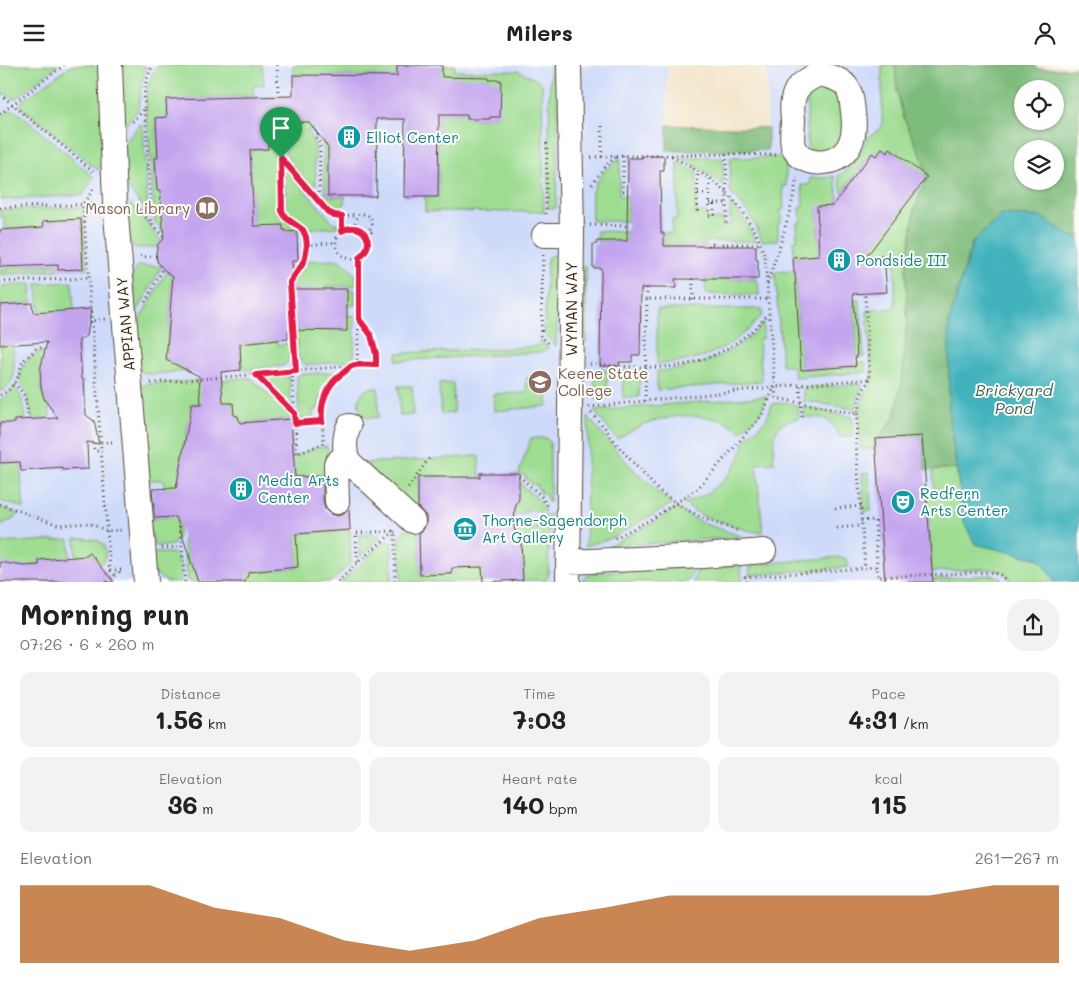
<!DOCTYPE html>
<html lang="en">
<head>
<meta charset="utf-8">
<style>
  :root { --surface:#fff; --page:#f2f2f2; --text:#222; --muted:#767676; --accent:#b45309 }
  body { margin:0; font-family:Mali,sans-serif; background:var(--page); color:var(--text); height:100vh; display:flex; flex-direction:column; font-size:19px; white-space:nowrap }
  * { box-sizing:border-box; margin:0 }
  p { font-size:16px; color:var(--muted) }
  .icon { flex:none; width:28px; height:28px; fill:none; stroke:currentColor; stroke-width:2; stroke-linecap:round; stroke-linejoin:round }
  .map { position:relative; height:517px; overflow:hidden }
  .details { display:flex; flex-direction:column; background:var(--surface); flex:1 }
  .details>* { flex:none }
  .buttons { position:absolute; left:1014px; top:15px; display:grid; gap:10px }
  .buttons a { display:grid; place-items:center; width:50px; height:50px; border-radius:50%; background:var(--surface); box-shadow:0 1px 4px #0004; font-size:25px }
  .pin { position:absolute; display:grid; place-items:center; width:42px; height:42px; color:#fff; margin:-51px -21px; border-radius:50% 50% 50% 0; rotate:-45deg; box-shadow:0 0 5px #0007 }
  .pin .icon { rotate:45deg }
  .round { display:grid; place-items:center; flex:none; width:52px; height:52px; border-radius:20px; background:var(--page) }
  .summary { display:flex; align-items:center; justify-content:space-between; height:85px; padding:0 20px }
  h1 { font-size:28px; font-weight:700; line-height:38px }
  .stats { display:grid; grid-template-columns:repeat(3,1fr); gap:8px; height:85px; padding:5px 20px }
  .stats div { display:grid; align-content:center; border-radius:12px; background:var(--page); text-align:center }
  .stats b { font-size:25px; font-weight:700 }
  .stats small { font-size:14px; font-weight:400 }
  .stats p { font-size:14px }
  .chart { height:140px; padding:10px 20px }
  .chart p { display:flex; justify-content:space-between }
  .chart svg { width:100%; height:90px; margin-top:5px; fill:var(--accent); opacity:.7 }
  header { display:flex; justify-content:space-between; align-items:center; height:65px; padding:0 20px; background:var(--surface); font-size:22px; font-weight:700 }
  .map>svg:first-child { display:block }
  .built { fill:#cedafa; fill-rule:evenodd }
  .green { fill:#9ddc91; stroke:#6c8358 }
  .forest { fill:#7ebc7b; stroke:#5c734c; fill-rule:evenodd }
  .water { fill:#43b3bd; stroke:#3f6e6e }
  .building { fill:#c3a4ef }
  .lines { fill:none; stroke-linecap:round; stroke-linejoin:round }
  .minor-casing { stroke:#564638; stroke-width:26 }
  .path { stroke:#564638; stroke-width:3; stroke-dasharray:1 4; stroke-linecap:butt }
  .minor { stroke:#fff; stroke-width:24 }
  .route-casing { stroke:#fff; stroke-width:10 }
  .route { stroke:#e11d48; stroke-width:6 }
  .labels { text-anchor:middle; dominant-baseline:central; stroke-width:4; stroke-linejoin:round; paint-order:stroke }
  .culture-label { font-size:15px; fill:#0d838f; stroke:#fdfcf7; text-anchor:start }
  .education-label { font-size:15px; fill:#785e54; stroke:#fdfcf7; text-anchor:end }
  .street-label { font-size:15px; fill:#3b2a1e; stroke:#fdfcf7 }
  .water-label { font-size:16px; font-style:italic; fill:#3e615e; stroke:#fdfcf7 }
</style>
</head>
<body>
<header><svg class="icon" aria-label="menu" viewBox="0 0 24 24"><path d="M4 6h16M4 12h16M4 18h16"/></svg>Milers<svg class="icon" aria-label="person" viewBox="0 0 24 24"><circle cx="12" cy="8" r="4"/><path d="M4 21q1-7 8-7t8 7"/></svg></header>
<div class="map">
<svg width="1079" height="517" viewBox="0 0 1079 517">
  <rect width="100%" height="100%" fill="#fdfcf7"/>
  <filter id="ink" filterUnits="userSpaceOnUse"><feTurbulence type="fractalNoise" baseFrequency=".02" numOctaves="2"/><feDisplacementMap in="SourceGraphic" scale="10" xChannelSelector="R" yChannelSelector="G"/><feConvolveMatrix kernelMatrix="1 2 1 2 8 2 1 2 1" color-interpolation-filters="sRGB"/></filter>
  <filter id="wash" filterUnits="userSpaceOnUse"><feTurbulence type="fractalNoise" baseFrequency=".0096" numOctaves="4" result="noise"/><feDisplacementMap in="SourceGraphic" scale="20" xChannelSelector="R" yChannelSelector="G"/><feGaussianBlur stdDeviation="1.12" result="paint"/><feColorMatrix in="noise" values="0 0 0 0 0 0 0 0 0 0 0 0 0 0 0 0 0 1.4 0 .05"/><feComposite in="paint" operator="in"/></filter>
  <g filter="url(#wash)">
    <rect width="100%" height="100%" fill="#f2e4c8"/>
    <path class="built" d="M0 0H667V85H768L767 0H1035L1036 4 1079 3V517H0ZM1022 24H1055V56H1022ZM1022 84H1055V116H1022Z"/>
    <path class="green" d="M0 0H58L18 32C10 36 6 29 0 24Z
      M72 0H93L103 9 105 94 98 105 20 41 21 37Z
      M119 0 146 1 141 21 138 45 122 64Z
      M159 0H262L264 18 263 20 253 21 254 31 166 35 167 52 156 53 158 93H155L157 125 160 126 167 173 155 158 146 34C147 20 150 11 159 0Z
      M293 0H397V15L377 11 293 10Z
      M442 0H455V6H519L539 16 542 19 544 147 425 146V132H438L439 50H467V54H489L490 52H500L489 13 430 15V5L442 4Z
      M551 0H556L558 2 559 8 556 143H548L550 6Z
      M882 0H895L897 26 904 53 921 90 927 112 915 143 906 205 907 256 902 318 894 353 878 374 875 375 876 384H861C859 369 857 352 862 336 865 327 870 320 872 310L867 246 895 243V199H891V195L885 196 884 191 865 192 926 112 890 84 887 88 882 84 876 91 872 88 842 127 839 111C854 102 862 89 866 73L882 62Z
      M812 19 839 24 844 69 830 87 812 86 807 81V25Z
      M12 45 17 47 94 112 83 130 0 135V54L9 46Z
      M267 56H275L280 150C284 157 292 160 297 166L286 167V165H283L282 160 267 161 254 169 250 85 268 84Z
      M292 57H313V62L307 66 315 80 316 128 291 98C283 85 280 68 292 57Z
      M140 59H142L143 60 148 147 125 120 123 80Z
      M323 76H328V131H345V139L343 140 328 141 325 135Z
      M785 92 787 121H783L784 144 781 145V157L778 158V175L762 176C756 158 745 140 730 128V93Z
      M682 93H723V121L715 114Z
      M620 94 619 131H628L627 156H592C592 147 591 136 592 127 594 115 610 99 620 94Z
      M678 97 697 108 696 147H706V154H723V160H730V138L742 151 756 176H707L706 181H664V168H672V154H677Z
      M287 106 290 108 333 158H338V162L305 164 287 150 286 147 285 109Z
      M835 111 838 134 836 136V140L817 142 819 191 794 193 793 176 797 175V158L801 157 800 143 803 142 802 120H810L811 113H827Z
      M131 139 133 140 161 176 157 182 136 183 133 181 129 175 127 143 129 140Z
      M83 142 86 204H83L81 154 44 156V162L8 164V163H4V152H0V145Z
      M597 166 627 167V178L621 176H597Z
      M553 190 559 192 560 197 556 281 544 269 547 193Z
      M339 195 356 210 355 221H328V224H347V225H355V240L347 241V251L355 252 354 295 307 300C301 298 300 295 298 290L293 216 305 202 307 196Z
      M58 200V205L0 210V205H9V202Z
      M138 201H160L161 203 135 251 133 209Z
      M582 201H586V277H582Z
      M794 206V208H803L795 215 801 305 855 301V298L865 297 866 307 795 313 793 301H782L775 207Z
      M167 207 172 209V221L166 295 188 306 153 309H147L140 306 136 260Z
      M705 214H755V216H758L759 230 706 229Z
      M72 217 74 246 39 248 37 219Z
      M31 219 32 238 0 240V221Z
      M854 235H859L860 237 864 291 857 292Z
      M657 244H761L762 250C732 284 702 297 657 299Z
      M763 258V273H759L762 316 657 325V306C697 304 736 289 763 258Z
      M277 275 278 280 289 279C290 288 292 297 282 301L241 305 240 279Z
      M540 275 549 283 541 287 396 296 397 288 500 284 539 281Z
      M12 279C14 297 20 318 0 327V280Z
      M45 286 41 322 44 334 49 341 50 352 32 354 27 330 19 315C24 299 27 290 45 286Z
      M595 305H607L608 333 595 334Z
      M623 305 640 306 639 332 623 333Z
      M340 307C327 316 321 328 318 344L313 345V353L299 354 297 312 301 309Z
      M266 311H281L288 312 290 317 291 341 265 315 264 313Z
      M548 312 547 341 494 346 493 329 527 328V313Z
      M251 313 290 349 291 354 240 358 238 351H234L233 338 191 339 192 354H189L178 413V423L164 424 163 415H144L140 323 145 320 148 319Z
      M453 318 454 348 441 349 439 319Z
      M860 319 863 320 862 321 855 344 804 336V323Z
      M398 321H412L413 350 400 351Z
      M14 322C23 330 24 343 26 354L15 355 16 361 7 358H0V334L7 331Z
      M371 323H378V352C377 352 371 353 370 353 355 351 354 327 371 323Z
      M767 331 760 348 741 367C714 344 672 349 641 360 633 364 625 369 617 374L594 346Z
      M786 337 798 341 799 353C771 356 773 375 774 398L756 399 763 467 750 466 703 451 682 438 688 437 705 430 726 413 739 394 745 376 766 354 772 339Z
      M804 342 852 352 853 372H840C829 351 826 353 804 352Z
      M588 352C614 383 640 415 672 439L613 472 586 481Z
      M531 373H546L550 377V437H547L548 434 546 433V429L540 428V424L537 423V420L530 419V416L525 414 526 411 519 408Z
      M327 381 329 410 285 413 291 393 317 382Z
      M479 391 480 428 452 412H418V451L366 398Z
      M20 397 24 443 0 436V398Z
      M956 403 964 457 975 479 1038 494 1053 514V517H1011C1008 512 1006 508 1000 506 989 501 946 506 932 507L927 429 934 428 933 405Z
      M862 408H869L871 446H864Z
      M519 418 523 420V423L529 425 528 428 535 430V433L540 436V439L543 440 542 443 545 444 544 447 530 445 514 452Z
      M0 442 19 449 12 455 0 461Z
      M676 443 702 458 743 472 608 481 651 459Z
      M550 449 548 512 547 514 544 515H523L521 477 516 470 514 461 532 464 538 462 541 456 543 455 544 451H547Z
      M177 451C177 459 182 476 172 480 167 481 160 481 155 481L146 454Z
      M410 460 419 468 420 510 452 509V503L482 502 483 517H401L400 470Z
      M350 465 351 498 331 517H242L249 507 298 502 296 469Z
      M183 470 198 517H188Z
      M359 470H378L380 471 378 475 360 492Z
      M75 473C82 473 90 473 97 475 108 480 108 492 100 499L90 488 76 500Z
      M69 474 70 492 39 495V500L23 501 0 498V478Z
      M386 477H389L391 478 392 484 391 517H341L383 478Z
      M149 488H173C183 494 180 506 181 517H166L151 505Z
      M840 492 847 494 848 502 749 510 750 502 757 499Z
      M741 500 742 517H693L699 503Z
      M695 502 688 517H582C583 512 588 510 593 508Z
      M992 510 1000 513 1004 517H996V516L976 517H933L932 514Z"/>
    <path class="forest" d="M895 0H1035L1036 4 1079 3V173L1070 171 1041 152 1002 150 972 177 949 256V350L956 403 925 405 922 371 878 374 894 353 902 318 907 256 906 205 915 143 927 112 921 90 904 53 897 26ZM1022 24H1055V56H1022ZM1022 84H1055V116H1022Z
      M667 60 768 63V85L667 86Z"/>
    <path class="water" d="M1002 150 1041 152 1070 171 1079 173V517H1053V514L1038 494 975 479 964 457 949 350V256L973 177Z"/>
    <g id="blocks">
      <path class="building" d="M397 0H442V12L489 13V15H501L500 52H490V54H467V50H439L438 132H404L405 54H377L376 131H328V82L309 57H267L268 84 250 85 254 161 283 160V165H286V167L297 166 298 196H292L294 224H347V266L288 265V274L240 279 241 305 221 307 223 338H233L234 351H238L240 358 291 354 295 412 323 411V437L325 444 330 449 337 451 344 449 349 444 350 465 296 469 298 502 249 507 245 517H198L176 452 155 453 152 424 176 423 192 339H201L199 311 166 295 173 211 163 204 157 196 156 187 158 179 164 173 160 126H157L155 93H158L156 53 167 52 166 34 293 31V10L397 11Z
        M882 84 887 88 890 84 927 112 866 192 884 191 887 227 853 229 857 292H855L856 301 801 305 795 208H794L793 193 819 191 817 141 833 140 872 88 876 91Z
        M643 91H664V106H660L661 168H664V181H756V195H758V214H675L676 223H641L640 290H632V297H619V301H600L601 203H593V179H597V176H627L628 93H643Z
        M81 154 83 204 58 205V200L0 202V165L44 162 43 156Z
        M32 238 33 248 91 244 87 271 79 275 82 314H84L86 350 94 356 99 379 87 377 88 404 63 405V403L21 406 20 397 0 398V358H15V355L58 353 44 334 41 322 40 305 47 277 0 280V240Z
        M922 371 933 517H885L875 374Z
        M480 408H519V434L515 443 514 461 516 470 521 476 523 515 483 517 482 502 452 503V509L420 510 419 468 423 465 426 459V451L418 442V412H480Z
        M90 488 114 517H0V497L23 501 39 500V495L86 491Z"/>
    </g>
  </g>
  <g filter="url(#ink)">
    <use href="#blocks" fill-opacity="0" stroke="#564638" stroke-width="1"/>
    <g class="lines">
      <g class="minor-casing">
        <path id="minor" d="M110 0 115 138 146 517
          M818 9C829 11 843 14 848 24 852 31 852 40 853 47 856 69 852 93 825 97 813 99 797 94 793 81 791 73 793 62 793 54 792 44 791 34 797 24 802 17 811 13 818 9Z
          M544 170H572
          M349 361C344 371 344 386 348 396L413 456
          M337 437 336 399 340 395 346 392
          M568 497 703 491 764 486
          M568 517 572 170 569 0"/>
      </g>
      <path class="path" d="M277 0 278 29
        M0 29 93 106
        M145 43C143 26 145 15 153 0
        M279 44 281 93 328 147 334 151H343L342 167
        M0 49 64 0
        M133 57 145 43 152 160
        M318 69 315 72 319 76 320 81 319 136
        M776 90 726 89 727 128 740 143 755 166 765 191 768 234 776 333 857 349 861 329 870 314
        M623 91V126H628
        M672 91 711 114 727 128 726 158
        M591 92 726 89
        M602 92V61
        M281 93 282 146C288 158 296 157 303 165 310 174 306 191 302 200 299 206 294 211 290 217L296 306
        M592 119 605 101 616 92
        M93 125 83 139 110 505 115 510
        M698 129H710
        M710 138H714V150H709L710 115
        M714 138H726
        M136 141 164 173
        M0 143 94 139
        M697 146 698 106
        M546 149 547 75
        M343 151 363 149 369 151C375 157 373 165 364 167
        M590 160 627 161
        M336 178a16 16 0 1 1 32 0a16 16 0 1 1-32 0Z
        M356 163C354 158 355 154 360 151
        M369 177 372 163
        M307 180 337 177
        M709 181V179H761
        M543 190 541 271 550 280
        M140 192 156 191
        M0 217 89 213
        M767 219C779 184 790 150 797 113
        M647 234V223
        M693 235V213
        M145 237 163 204
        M89 257 92 256 105 254
        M590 299C618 301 647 304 675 301 702 298 729 285 749 268 756 263 762 255 768 249
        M357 300 359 255V193
        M292 307 297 389 324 378C322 355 318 331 336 313 341 309 347 305 352 301
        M256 310 294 348
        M151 318 296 306 357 300H376V289L371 269 359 255
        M13 319C27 327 26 339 29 354
        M800 321 802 352
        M0 330 8 326 17 314 23 296 36 284 45 282
        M645 336 647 234H768
        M589 342 774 322 870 314 865 229
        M591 348 605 363 618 381 659 426 682 442 704 454 739 466
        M857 349 856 379 865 504
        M295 357 322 356
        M101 377H114
        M93 378 94 385 101 387
        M519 411 541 431 548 441
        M408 423 430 392
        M0 439 59 460 89 458 107 466 122 465
        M835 443 861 441
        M861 456 875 455 877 502
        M180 461 185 517
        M837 463 861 461
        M615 473 650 455 697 424 725 393 762 350 774 323
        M162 483 181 482
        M357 497 356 468 393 466
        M110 505H125
        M513 516V517
        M107 517 122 505
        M338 517 357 498 395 466V517
        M746 517 745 512 877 502 878 512 989 507 1001 510 1007 517"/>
      <use href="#minor" class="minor"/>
    </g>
  </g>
  <g class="lines" filter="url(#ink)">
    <g class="route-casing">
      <path id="route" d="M281 93 328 147 334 150 342 151V166C362 154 379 179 359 193V254L371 270 376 289V300C370 300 357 298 352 301 349 302 346 306 343 308 327 319 320 337 322 356L295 358 294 348 256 310 296 306 290 217 302 200 305 193 307 180 306 172 303 165 286 153 282 146Z"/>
    </g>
    <use href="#route" class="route"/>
  </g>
  <defs>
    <g id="building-disc" transform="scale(1.25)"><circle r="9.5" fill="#0f9aa8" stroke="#fdfcf7"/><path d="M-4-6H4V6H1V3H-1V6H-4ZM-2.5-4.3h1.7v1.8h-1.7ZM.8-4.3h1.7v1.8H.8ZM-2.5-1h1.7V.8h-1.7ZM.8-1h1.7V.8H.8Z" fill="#fff"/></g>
    <g id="library-disc" transform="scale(1.25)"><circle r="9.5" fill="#8d6e63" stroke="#fdfcf7"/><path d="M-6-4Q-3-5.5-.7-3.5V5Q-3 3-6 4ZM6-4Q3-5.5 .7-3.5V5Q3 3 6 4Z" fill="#fff"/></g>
    <g id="university-disc" transform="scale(1.25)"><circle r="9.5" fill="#8d6e63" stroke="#fdfcf7"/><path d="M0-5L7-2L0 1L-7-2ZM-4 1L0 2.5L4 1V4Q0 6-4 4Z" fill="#fff"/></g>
    <g id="theatre-disc" transform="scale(1.25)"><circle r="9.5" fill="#0f9aa8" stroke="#fdfcf7"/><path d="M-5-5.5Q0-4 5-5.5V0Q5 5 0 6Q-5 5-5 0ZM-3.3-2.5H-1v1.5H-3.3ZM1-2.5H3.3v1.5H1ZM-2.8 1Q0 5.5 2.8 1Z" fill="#fff"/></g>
    <g id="museum-disc" transform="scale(1.25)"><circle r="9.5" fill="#0f9aa8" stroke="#fdfcf7"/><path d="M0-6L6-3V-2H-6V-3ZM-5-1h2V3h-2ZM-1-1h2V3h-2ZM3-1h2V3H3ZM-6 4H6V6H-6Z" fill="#fff"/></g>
  </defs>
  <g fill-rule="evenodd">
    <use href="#building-disc" x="349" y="72"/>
    <use href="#library-disc" x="207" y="143"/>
    <use href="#building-disc" x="839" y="195"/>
    <use href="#university-disc" x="540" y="317"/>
    <use href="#building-disc" x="241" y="424"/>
    <use href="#theatre-disc" x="903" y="437"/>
    <use href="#museum-disc" x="465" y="464"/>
  </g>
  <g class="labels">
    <g class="culture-label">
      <text x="366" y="72">Elliot Center</text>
      <text x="856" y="195">Pondside III</text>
      <text x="258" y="415">Media Arts<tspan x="258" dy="17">Center</tspan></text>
      <text x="920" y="428">Redfern<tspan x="920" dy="17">Arts Center</tspan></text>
      <text x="482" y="455">Thorne-Sagendorph<tspan x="482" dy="17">Art Gallery</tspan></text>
    </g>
    <g class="education-label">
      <text x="190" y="143">Mason Library</text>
      <text x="558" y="308" text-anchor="start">Keene State<tspan x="558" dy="17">College</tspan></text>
    </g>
    <g class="street-label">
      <text transform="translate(571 244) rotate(-90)">WYMAN WAY</text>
      <text transform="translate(125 259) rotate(-95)">APPIAN WAY</text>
    </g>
    <g class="water-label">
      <text x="1014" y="324">Brickyard<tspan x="1014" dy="18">Pond</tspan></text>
    </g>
  </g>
</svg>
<div class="buttons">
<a><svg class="icon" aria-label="locate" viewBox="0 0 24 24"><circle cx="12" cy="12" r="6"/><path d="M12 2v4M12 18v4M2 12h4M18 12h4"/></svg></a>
<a><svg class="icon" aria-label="layers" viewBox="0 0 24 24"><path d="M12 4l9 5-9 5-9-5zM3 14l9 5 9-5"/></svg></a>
</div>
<div class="pin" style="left:281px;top:93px;background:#1e9e55"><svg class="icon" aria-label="arrive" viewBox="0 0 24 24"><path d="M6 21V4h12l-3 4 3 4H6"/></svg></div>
</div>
<section class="details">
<div class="summary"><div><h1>Morning run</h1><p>07:26 · 6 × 260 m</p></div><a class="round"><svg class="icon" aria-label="share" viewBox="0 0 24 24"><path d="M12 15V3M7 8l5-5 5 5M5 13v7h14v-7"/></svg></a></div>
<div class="stats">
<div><p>Distance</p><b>1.56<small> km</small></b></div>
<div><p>Time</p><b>7:03</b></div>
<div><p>Pace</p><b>4:31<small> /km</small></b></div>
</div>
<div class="stats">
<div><p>Elevation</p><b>36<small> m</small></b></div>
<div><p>Heart rate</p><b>140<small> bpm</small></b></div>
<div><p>kcal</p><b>115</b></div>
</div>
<div class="chart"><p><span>Elevation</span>261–267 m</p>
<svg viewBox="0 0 160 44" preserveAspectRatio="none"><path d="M0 44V6L10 6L20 6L30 17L40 22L50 33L60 38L70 33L80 22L90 17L100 11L110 11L120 11L130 11L140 11L150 6L160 6V44z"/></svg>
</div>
</section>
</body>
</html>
